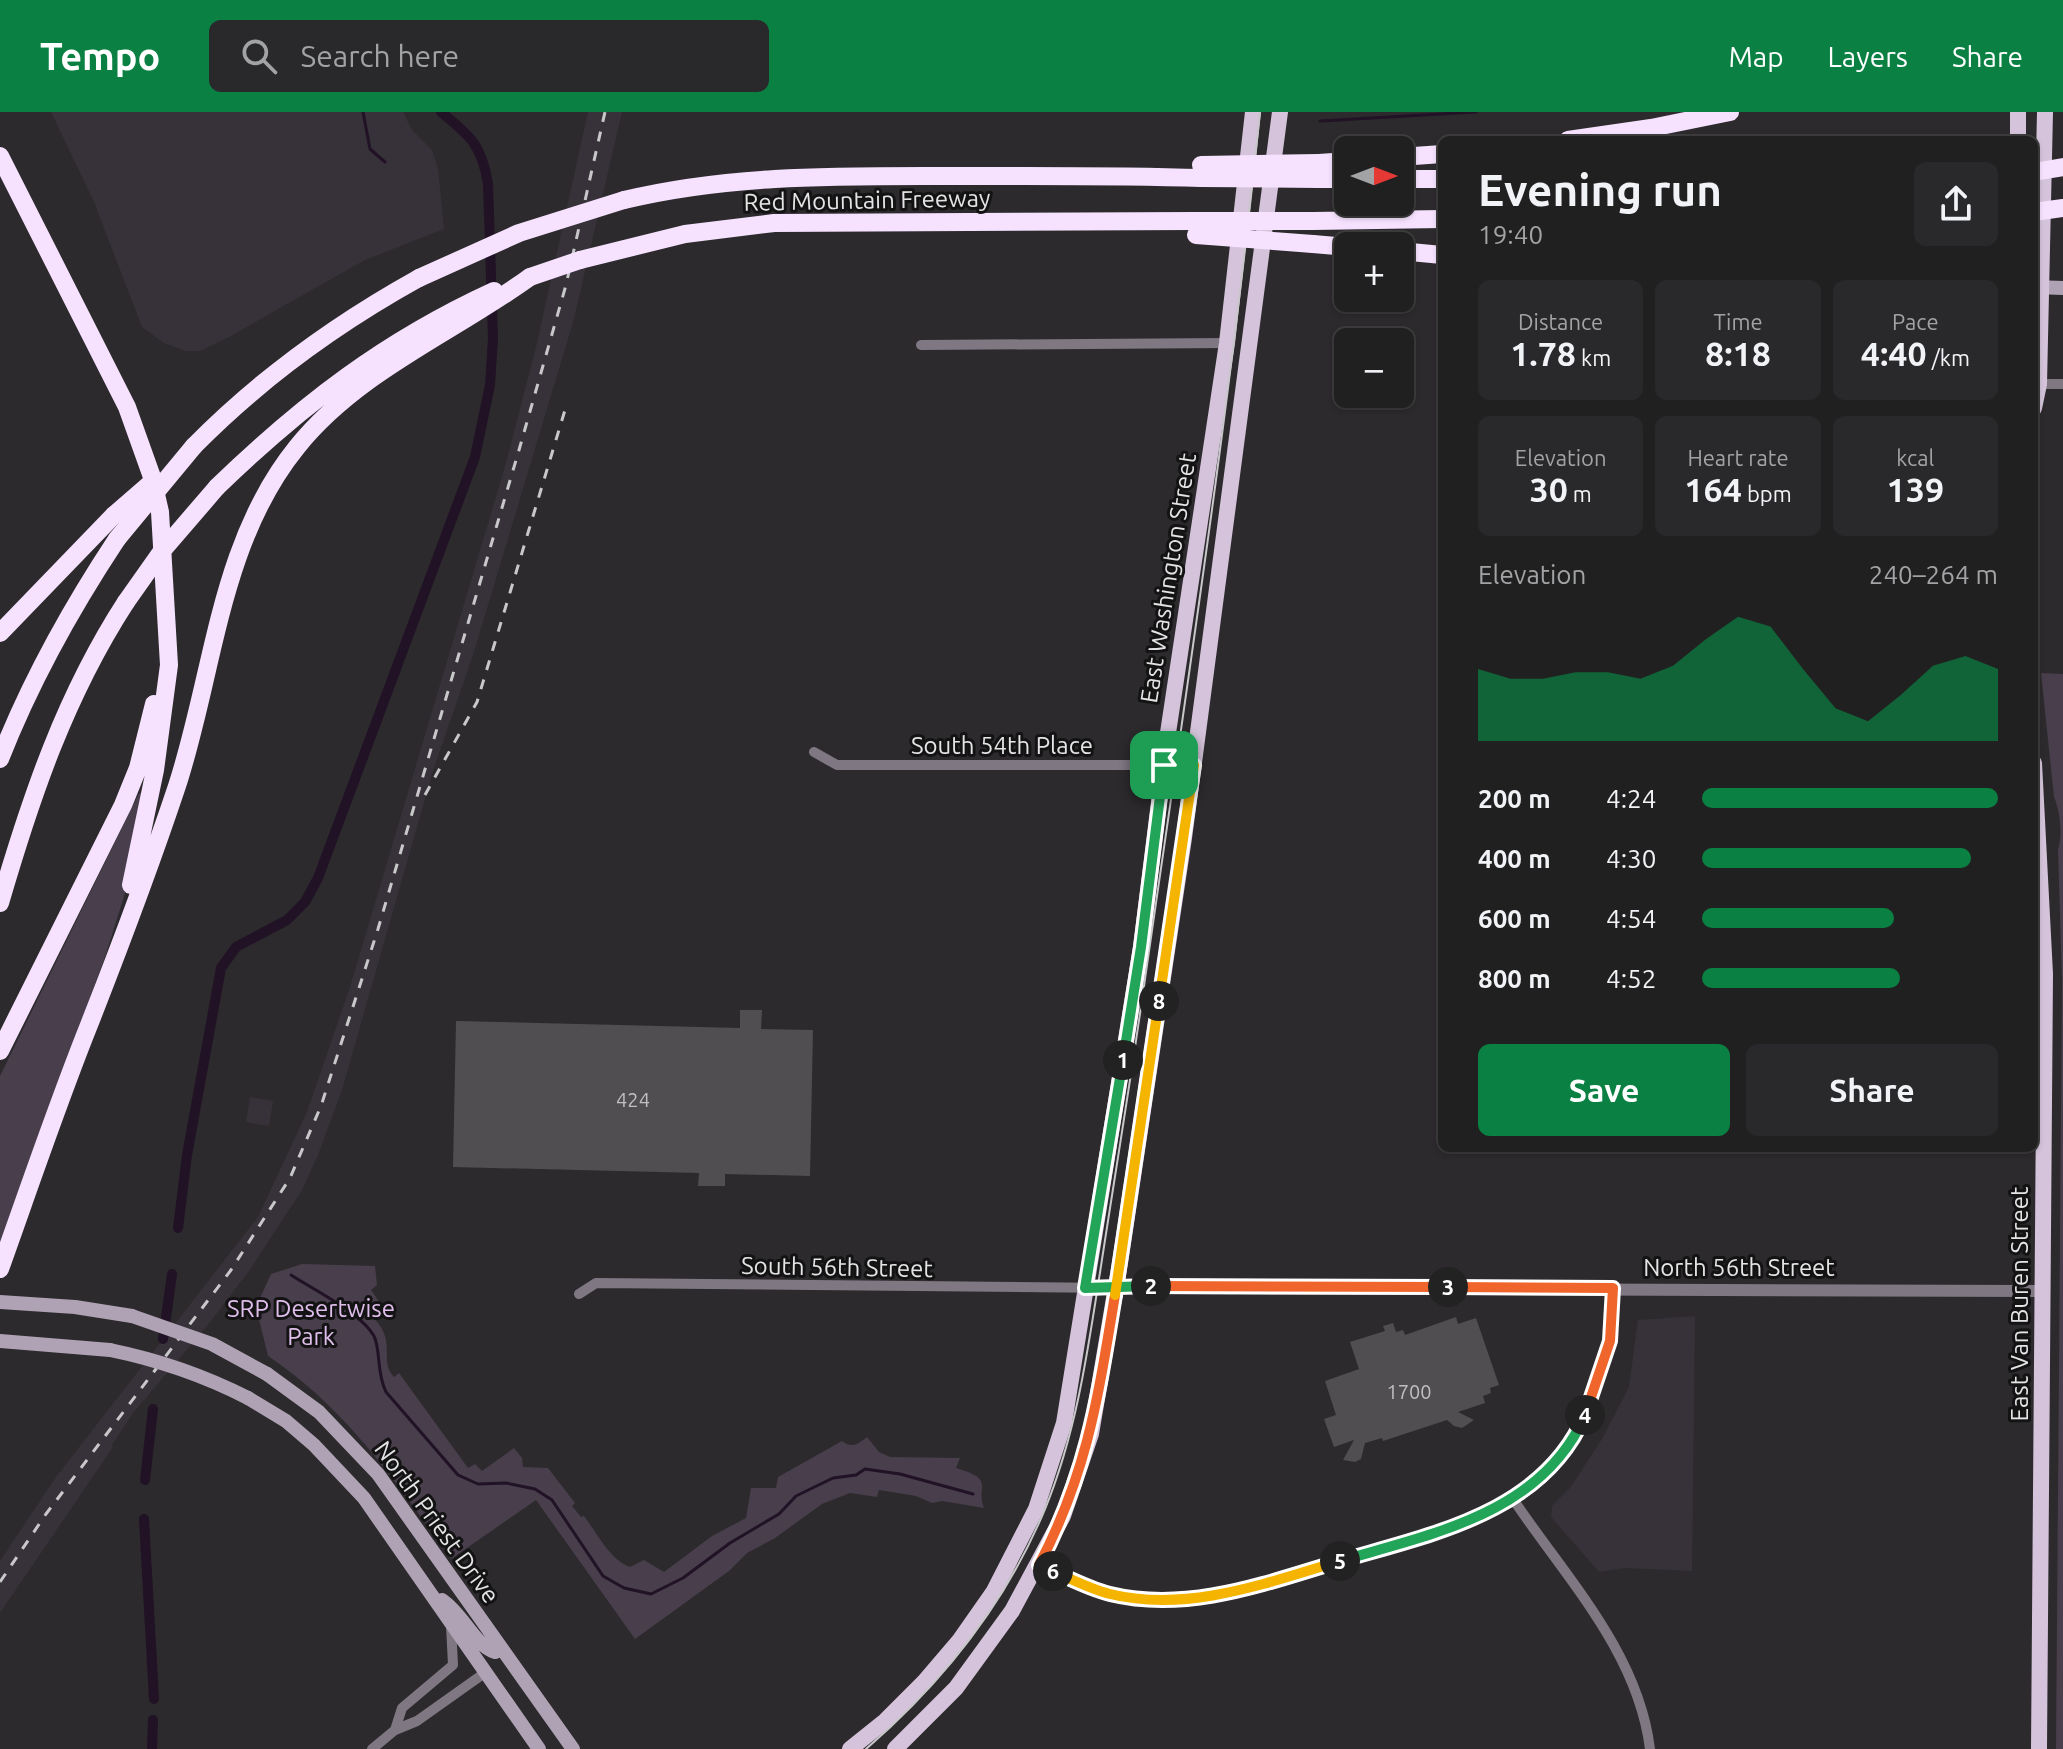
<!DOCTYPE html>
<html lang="en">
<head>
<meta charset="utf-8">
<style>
  :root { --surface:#212021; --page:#29282a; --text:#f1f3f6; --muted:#a2a3a5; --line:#3e3e3f; --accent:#0b8043 }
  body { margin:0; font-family:Ubuntu,sans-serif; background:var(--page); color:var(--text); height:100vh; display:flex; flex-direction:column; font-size:30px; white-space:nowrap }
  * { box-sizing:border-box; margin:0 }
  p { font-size:26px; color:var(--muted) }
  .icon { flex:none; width:44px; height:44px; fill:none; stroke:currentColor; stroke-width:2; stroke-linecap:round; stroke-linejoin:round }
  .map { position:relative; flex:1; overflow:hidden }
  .side { position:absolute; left:1438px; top:24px; width:600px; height:1016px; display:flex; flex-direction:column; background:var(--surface); border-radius:12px; box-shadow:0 2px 6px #0004,0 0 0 2px var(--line) }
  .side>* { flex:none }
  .needle { width:52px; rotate:90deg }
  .fabs { position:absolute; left:1334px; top:24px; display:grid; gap:16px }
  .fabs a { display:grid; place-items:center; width:80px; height:80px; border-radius:12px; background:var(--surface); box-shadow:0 2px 6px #0004,0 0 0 2px var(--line); font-size:40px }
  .pin { position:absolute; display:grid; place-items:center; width:68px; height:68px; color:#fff; margin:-34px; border-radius:16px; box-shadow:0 4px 12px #0006 }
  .km { position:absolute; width:40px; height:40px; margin:-20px; border-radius:50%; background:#222; color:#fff; font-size:22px; line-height:40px; text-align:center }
  .round { display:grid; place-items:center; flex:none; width:84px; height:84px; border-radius:12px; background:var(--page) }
  .headline { display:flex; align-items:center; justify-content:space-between; height:136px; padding:0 40px }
  h1 { font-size:44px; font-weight:700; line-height:60px }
  .stats { display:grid; grid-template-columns:repeat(3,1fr); gap:12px; height:136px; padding:8px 40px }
  .stats div { display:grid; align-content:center; border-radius:12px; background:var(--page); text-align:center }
  .stats b { font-size:34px; font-weight:700 }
  .stats small { font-size:22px; font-weight:400 }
  .stats p { font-size:22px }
  .chart { height:224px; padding:16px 40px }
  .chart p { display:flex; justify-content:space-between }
  .chart svg { width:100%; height:144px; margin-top:8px; fill:var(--accent); opacity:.7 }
  .action { display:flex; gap:16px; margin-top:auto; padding:16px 40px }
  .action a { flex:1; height:92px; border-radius:12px; background:var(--accent); color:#fff; font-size:32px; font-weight:700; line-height:92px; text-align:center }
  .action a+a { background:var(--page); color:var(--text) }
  ul { padding:0 40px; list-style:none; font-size:26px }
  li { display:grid; grid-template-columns:128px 96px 1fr; align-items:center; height:60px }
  li i { height:20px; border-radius:10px; background:var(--accent) }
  header { display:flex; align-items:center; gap:48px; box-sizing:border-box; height:112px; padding:0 40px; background:var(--accent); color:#fff }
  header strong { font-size:38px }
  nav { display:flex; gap:44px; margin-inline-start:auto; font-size:28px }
  .search { width:560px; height:72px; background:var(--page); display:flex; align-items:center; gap:20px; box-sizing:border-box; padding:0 28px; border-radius:12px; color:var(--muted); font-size:30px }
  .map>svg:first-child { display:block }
  .built { fill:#373239 }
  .green { fill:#483e4c }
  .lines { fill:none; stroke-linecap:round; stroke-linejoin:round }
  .stream { stroke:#211226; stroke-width:3 }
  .canal { stroke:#211226; stroke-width:10 }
  .building { fill:#504e51 }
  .minor { stroke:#7f7782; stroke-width:10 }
  .tertiary { stroke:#7f7782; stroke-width:12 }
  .secondary { stroke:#afa2b4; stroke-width:14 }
  .primary { stroke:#d4c3da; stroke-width:16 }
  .motorway { stroke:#f6e2fe; stroke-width:18 }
  .tram { stroke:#c8c7c9; stroke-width:2 }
  .rail { stroke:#c8c7c9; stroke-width:3; stroke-dasharray:10 10; stroke-linecap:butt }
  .secondary-bridge { stroke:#afa2b4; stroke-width:14 }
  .motorway-bridge { stroke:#f6e2fe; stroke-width:18 }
  .split-1-casing { stroke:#fff; stroke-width:16 }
  .split-2-casing { stroke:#fff; stroke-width:16 }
  .split-3-casing { stroke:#fff; stroke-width:16 }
  .split-4-casing { stroke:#fff; stroke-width:16 }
  .split-5-casing { stroke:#fff; stroke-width:16 }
  .split-6-casing { stroke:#fff; stroke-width:16 }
  .split-7-casing { stroke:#fff; stroke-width:16 }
  .split-8-casing { stroke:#fff; stroke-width:16 }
  .split-9-casing { stroke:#fff; stroke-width:16 }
  .split-1 { stroke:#22a559; stroke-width:10 }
  .split-2 { stroke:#22a559; stroke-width:10 }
  .split-3 { stroke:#f0652b; stroke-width:10 }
  .split-4 { stroke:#f0652b; stroke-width:10 }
  .split-5 { stroke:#22a559; stroke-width:10 }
  .split-6 { stroke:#f5b400; stroke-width:10 }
  .split-7 { stroke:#f0652b; stroke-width:10 }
  .split-8 { stroke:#f5b400; stroke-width:10 }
  .split-9 { stroke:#f5b400; stroke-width:10 }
  .labels { text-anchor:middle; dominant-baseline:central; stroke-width:6; stroke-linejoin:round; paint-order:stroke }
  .number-label { font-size:20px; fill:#bfbec0 }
  .street-label { font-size:24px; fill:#e4e3e5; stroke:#141314 }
  .park-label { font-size:24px; fill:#e0beec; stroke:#141314 }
</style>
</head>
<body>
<header>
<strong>Tempo</strong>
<div class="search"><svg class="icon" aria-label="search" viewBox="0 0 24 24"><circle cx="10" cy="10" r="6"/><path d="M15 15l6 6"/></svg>Search here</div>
<nav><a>Map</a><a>Layers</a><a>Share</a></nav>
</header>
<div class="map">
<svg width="2063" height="1637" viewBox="0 0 2063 1637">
  <rect width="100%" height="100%" fill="#2c2a2c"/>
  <path class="built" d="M51 0H403L412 18 432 38 438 56 444 117 365 148 229 225 200 239H186L164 231 142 215 94 90Z
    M588 0H622L574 207 473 543 433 659 342 978 318 1043 302 1078 249 1159 211 1209 133 1301 112 1333 113 1335 0 1501V1449L56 1365 258 1105 307 1000 350 875 506 351 537 231Z
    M250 985 273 989 269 1014 246 1010Z
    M1695 1204 1692 1459 1625 1456 1599 1460 1551 1405 1552 1394 1570 1376 1602 1327 1629 1275 1638 1208Z"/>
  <path class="green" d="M2041 561 2063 562V1637H2056L2062 870 2058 737C2063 723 2060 699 2054 685Z
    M139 681 147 682 131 762 106 842 0 1134V964Z
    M302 1152 375 1154 377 1173 371 1178 380 1191 360 1195C404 1225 376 1245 394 1265L399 1261 468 1356 475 1352 482 1359 514 1336 522 1346 523 1355 548 1356 575 1391 572 1394 581 1405 584 1404C597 1421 610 1448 630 1455L644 1448 664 1460 712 1424 746 1406 751 1376H776L778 1365 842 1329C852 1337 858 1332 867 1325L879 1340 890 1345 960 1346 956 1356C997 1368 975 1374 984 1396L942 1389 932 1391 916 1384 879 1378 877 1385 850 1381 822 1392 775 1426 747 1441 729 1459 635 1527 536 1388 451 1447C398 1372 346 1296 268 1244L256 1195 271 1162Z"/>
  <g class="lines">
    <path class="stream" d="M363 0 370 37 385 50
      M1320 9 1476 0
      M291 1163C314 1178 361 1201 374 1224 381 1238 376 1260 386 1280L458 1363 478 1372 506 1371 535 1377 552 1388 603 1464 624 1476 651 1482 683 1466 730 1431 779 1402 796 1384 833 1366 856 1363 865 1357 900 1362 973 1382"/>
    <path class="canal" d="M178 1116 187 1043 221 856 236 835 287 808 305 790 318 766 475 345 490 273 493 226 488 72C482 34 471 24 441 0
      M163 1227 172 1162
      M145 1368 153 1297
      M144 1407 154 1587
      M152 1637 153 1608"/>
  </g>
  <path class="building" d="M740 898H762L761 917 813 918 810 1064 725 1062V1074H698L699 1061 453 1055 456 909 740 916Z
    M1456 1205 1458 1212 1476 1206 1499 1273 1490 1276 1491 1281 1483 1284 1485 1291 1458 1300 1474 1308 1462 1316 1454 1314 1447 1308 1383 1329 1382 1326 1365 1331 1361 1347 1355 1350 1343 1348 1354 1328 1334 1335 1324 1307 1336 1303 1325 1269 1359 1257 1350 1230 1385 1219 1383 1214 1393 1211 1396 1220 1403 1218 1405 1223Z"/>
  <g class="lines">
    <path class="minor" d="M921 233 1227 231
      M2039 272H2063
      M814 640 837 653H1194
      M579 1182 596 1171 1116 1176
      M1513 1387C1566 1466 1638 1540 1650 1637
      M1039 1453 1108 1481 1131 1486 1183 1487 1235 1479 1439 1421C1464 1411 1489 1401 1512 1388 1584 1345 1612 1255 1613 1176
      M395 1618 402 1596 453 1553 451 1514
      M372 1637 395 1618 417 1609 486 1560"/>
    <path class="tertiary" d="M1116 1176 2044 1179"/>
    <path class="secondary" d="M2034 175 2063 176
      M0 1190 75 1195 132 1204
      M0 1229 110 1238
      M267 1262 319 1300 378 1362 573 1637
      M248 1286 286 1309 314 1333 364 1386 539 1637
      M442 1488C463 1502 475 1534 495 1540L502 1537"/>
    <path class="primary" d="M2018 28V0
      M2034 296 2039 272 2045 0
      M2034 651 2045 862 2039 1637
      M850 1637 885 1609 924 1570 959 1529 994 1479 1036 1397 1064 1311 1141 835 1166 634 1227 231 1253 0
      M895 1637 956 1576 1012 1499 1063 1404 1091 1322 1120 1151 1184 726 1280 0"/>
    <path class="motorway" d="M1568 28 1651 16 1730 0
      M0 44 127 295 152 365 160 400 169 553 155 658 131 773
      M1400 45 1442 42
      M1319 51 1348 49
      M1319 67H1348
      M1400 67H1442
      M624 88C728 63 833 64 939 64 1027 64 1114 63 1201 66
      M1313 109 1442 107
      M1313 132 1348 135
      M1400 139 1442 143
      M580 148 685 122 774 111 1195 109
      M194 334C261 266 336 212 419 166
      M217 375C303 292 385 229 494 179
      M0 521 114 403
      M0 647C31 568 70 498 117 427
      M0 791C31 685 65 584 126 490
      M0 939 123 693 138 656 154 592
      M0 1157C29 1076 57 993 89 913 120 834 150 755 177 674 214 561 219 431 297 335 358 259 453 221 530 165"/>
    <path class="tram" d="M866 1637C942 1571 1006 1491 1045 1397 1077 1319 1088 1237 1101 1154 1115 1063 1130 972 1143 881 1185 588 1230 295 1260 0"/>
    <path class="rail" d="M425 683 477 590 565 298
      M0 1470 46 1402 231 1158 290 1066 321 994 378 817 519 338 566 173 605 0"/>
    <path class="secondary-bridge" d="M132 1204 212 1232 267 1262
      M110 1238C159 1248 203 1263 248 1286"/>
    <path class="motorway-bridge" d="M1201 53 1319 51
      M2034 60 2063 55
      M1201 66 1319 67
      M2034 100 2063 96
      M1195 109H1313
      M1196 123 1313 132
      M530 165 580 148
      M419 166 519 121 624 88
      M114 403 152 370
      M117 427 194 334
      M126 490 162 439 217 375"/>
  </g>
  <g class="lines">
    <g class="split-1-casing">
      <path id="split-1" d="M1123 948 1141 835 1164 653"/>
    </g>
    <g class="split-2-casing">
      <path id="split-2" d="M1123 948 1085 1176 1151 1174"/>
    </g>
    <g class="split-3-casing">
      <path id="split-3" d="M1151 1174 1448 1175"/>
    </g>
    <g class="split-4-casing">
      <path id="split-4" d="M1448 1175 1613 1176 1610 1229 1585 1303"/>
    </g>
    <g class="split-5-casing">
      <path id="split-5" d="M1340 1449C1432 1422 1543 1401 1585 1303"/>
    </g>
    <g class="split-6-casing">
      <path id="split-6" d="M1053 1459C1071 1467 1090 1477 1110 1482 1188 1501 1266 1471 1340 1449"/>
    </g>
    <g class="split-7-casing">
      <path id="split-7" d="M1053 1459 1039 1453C1088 1359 1098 1285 1115 1183"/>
    </g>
    <g class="split-8-casing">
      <path id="split-8" d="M1115 1183 1159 889"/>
    </g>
    <g class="split-9-casing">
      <path id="split-9" d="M1159 889 1194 653H1164"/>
    </g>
    <use href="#split-1" class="split-1"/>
    <use href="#split-2" class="split-2"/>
    <use href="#split-3" class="split-3"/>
    <use href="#split-4" class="split-4"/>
    <use href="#split-5" class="split-5"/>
    <use href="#split-6" class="split-6"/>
    <use href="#split-7" class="split-7"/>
    <use href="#split-8" class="split-8"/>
    <use href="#split-9" class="split-9"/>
  </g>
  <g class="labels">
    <g class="number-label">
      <text x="633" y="987">424</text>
      <text x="1409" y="1279">1700</text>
    </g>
    <g class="street-label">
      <text transform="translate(867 88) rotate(-1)">Red Mountain Freeway</text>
      <text transform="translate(1168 466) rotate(-81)">East Washington Street</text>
      <text x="1002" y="633">South 54th Place</text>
      <text transform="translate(837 1155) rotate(1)">South 56th Street</text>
      <text x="1739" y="1155">North 56th Street</text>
      <text transform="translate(2019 1192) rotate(-90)">East Van Buren Street</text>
      <text transform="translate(437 1410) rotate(54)">North Priest Drive</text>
    </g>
    <g class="park-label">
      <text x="311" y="1196">SRP Desertwise<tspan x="311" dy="28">Park</tspan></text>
    </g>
  </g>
</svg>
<div class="fabs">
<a><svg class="needle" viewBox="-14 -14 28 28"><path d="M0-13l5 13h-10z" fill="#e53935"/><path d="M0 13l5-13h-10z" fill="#a2a3a5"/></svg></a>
<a>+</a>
<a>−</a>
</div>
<div class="pin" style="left:1164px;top:653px;background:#1e9e55"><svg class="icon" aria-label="arrive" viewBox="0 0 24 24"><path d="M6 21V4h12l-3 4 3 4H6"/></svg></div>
<b class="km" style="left:1123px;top:948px">1</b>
<b class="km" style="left:1151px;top:1174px">2</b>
<b class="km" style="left:1448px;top:1175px">3</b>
<b class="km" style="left:1585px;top:1303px">4</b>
<b class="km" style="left:1340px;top:1449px">5</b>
<b class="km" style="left:1053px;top:1459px">6</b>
<b class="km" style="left:1159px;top:889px">8</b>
<section class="side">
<div class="headline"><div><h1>Evening run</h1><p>19:40</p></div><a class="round"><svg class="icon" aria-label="share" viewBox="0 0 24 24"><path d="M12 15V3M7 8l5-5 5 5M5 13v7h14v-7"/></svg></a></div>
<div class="stats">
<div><p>Distance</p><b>1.78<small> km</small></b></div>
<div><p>Time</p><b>8:18</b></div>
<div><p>Pace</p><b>4:40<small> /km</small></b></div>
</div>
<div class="stats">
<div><p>Elevation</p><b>30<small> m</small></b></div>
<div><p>Heart rate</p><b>164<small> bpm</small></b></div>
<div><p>kcal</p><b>139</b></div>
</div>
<div class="chart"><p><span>Elevation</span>240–264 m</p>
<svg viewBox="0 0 160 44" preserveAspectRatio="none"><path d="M0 44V22L10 25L20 25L30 23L40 23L50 25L60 21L70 13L80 6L90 9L100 22L110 34L120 38L130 30L140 21L150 18L160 22V44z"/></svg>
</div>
<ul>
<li><b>200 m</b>4:24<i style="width:100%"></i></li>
<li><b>400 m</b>4:30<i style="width:91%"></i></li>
<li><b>600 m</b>4:54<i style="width:65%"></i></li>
<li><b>800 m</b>4:52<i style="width:67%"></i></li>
</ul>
<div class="action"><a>Save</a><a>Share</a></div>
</section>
</div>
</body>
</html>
